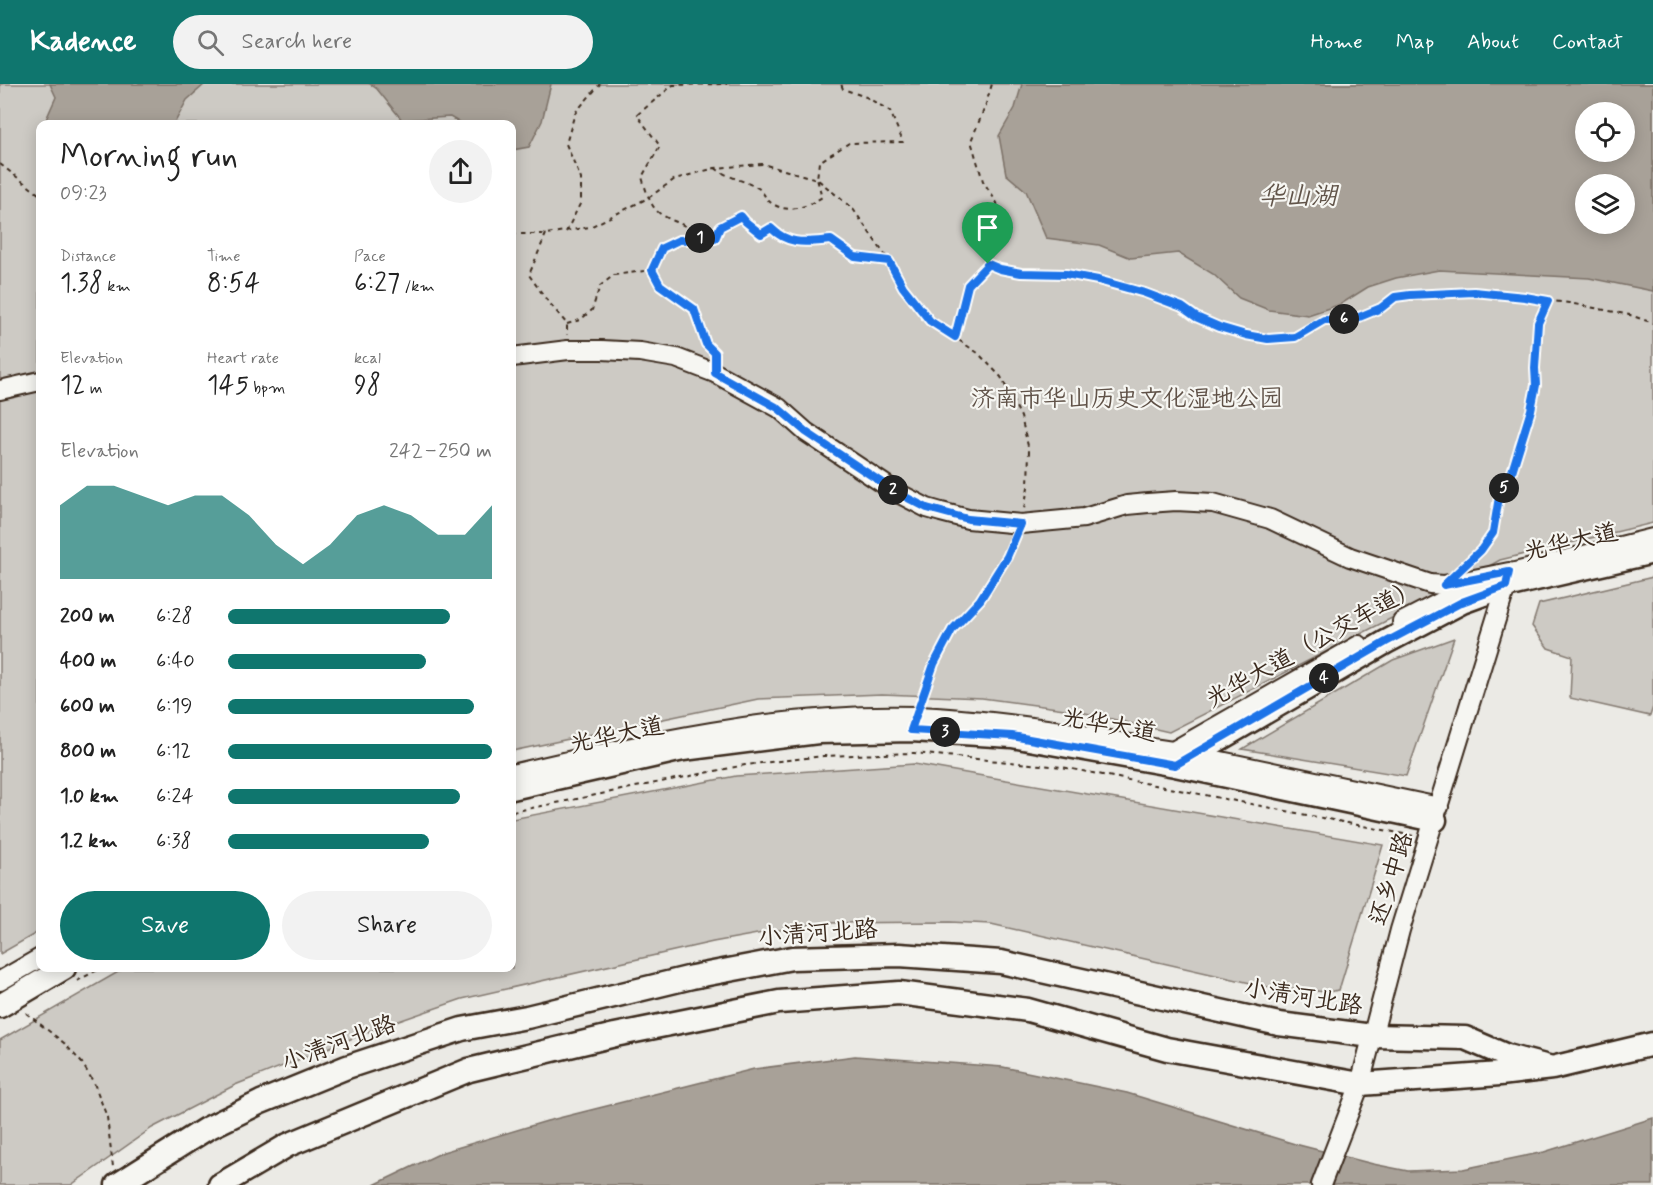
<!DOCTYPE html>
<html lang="en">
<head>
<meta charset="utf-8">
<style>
  :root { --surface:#fff; --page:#f2f2f2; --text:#222; --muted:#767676; --accent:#0f766e }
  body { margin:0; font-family:Mynerve,"LXGW WenKai TC",sans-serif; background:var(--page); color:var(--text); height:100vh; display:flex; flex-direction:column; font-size:22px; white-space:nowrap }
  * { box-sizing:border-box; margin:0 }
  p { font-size:20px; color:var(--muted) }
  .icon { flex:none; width:33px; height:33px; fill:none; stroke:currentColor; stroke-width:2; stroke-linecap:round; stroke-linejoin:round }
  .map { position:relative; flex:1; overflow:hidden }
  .drawer { position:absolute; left:36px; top:36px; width:480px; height:852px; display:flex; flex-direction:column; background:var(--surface); border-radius:12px; box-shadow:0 3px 15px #0003 }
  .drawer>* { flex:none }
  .controls { position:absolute; left:1575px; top:18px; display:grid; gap:12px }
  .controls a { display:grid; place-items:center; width:60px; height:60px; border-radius:50%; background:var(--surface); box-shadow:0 3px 15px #0003; font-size:30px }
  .pin { position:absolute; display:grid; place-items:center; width:51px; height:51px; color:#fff; margin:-62px -26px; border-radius:50% 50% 50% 0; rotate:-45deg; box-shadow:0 0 6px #0007 }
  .pin .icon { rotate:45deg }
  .km { position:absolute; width:30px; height:30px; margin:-15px; border-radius:50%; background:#222; color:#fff; font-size:16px; line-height:30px; text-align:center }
  .round { display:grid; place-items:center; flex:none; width:63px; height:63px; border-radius:32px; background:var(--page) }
  .headline { display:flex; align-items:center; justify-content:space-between; height:102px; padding:0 24px }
  h1 { font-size:33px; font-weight:600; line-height:45px }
  .figures { display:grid; grid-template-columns:repeat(3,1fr); gap:9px; height:102px; padding:6px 24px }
  .figures div { display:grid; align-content:center }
  .figures b { font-size:26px; font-weight:600 }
  .figures small { font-size:16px; font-weight:400 }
  .figures p { font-size:16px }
  .chart { height:168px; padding:12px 24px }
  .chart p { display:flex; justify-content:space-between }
  .chart svg { width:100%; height:108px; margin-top:6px; fill:var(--accent); opacity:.7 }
  .button { display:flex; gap:12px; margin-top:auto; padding:12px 24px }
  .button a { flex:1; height:69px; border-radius:36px; background:var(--accent); color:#fff; font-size:24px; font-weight:600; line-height:69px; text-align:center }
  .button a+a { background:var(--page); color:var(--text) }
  ul { padding:0 24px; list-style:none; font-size:20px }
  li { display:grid; grid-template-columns:96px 72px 1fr; align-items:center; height:45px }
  li i { height:15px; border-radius:8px; background:var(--accent) }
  header { display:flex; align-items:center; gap:36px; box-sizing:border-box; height:84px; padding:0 30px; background:var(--accent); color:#fff }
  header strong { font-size:28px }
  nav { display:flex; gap:33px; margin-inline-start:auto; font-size:21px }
  .search { width:420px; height:54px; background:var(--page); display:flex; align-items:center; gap:15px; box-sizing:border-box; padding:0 21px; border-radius:33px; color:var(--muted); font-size:22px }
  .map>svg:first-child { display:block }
  .green { fill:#cdcac4; stroke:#847a71; stroke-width:1.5; fill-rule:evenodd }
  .water { fill:#a8a198; stroke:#7c7167; stroke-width:1.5; fill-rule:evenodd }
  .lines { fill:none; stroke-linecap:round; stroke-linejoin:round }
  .minor-casing { stroke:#3b2a1e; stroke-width:22 }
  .major-casing { stroke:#3b2a1e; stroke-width:27 }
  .path { stroke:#3b2a1e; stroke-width:2; stroke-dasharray:4.5 4.5; stroke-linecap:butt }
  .minor { stroke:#f6f6f2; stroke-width:18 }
  .major { stroke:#f6f6f2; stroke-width:22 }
  .route-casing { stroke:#fff; stroke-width:12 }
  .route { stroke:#1a73e8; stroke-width:8 }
  .labels { text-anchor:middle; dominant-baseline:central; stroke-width:4.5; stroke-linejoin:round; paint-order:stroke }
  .park-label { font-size:24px; fill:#605248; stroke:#f6f6f2 }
  .street-label { font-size:24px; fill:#3b2a1e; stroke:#f6f6f2 }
  .water-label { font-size:26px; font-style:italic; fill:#615449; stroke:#f6f6f2 }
</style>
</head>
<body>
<header>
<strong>Kadence</strong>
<div class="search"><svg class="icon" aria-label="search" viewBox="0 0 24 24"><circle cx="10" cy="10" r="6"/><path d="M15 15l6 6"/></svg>Search here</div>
<nav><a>Home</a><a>Map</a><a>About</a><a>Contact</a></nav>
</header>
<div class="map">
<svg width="1653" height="1101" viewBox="0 0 1653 1101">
  <rect width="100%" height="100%" fill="#ebeae5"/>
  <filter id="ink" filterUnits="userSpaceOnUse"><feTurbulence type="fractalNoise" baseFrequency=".0167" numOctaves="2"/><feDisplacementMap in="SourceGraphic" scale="12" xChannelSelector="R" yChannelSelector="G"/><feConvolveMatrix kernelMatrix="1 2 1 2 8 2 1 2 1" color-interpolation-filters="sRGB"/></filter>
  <g filter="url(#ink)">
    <path class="green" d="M0 0H1653V439L1500 476 1429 515 1169 648 1072 626 982 614 882 610 758 615 512 667V40H40V847L0 870ZM1586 28H1624V68H1586ZM1586 100H1624V140H1586Z
      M1653 493V623L1650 632 1570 614 1572 572 1548 564 1532 542 1539 520Z
      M1454 554 1406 692 1242 665 1393 576Z
      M914 680 1383 761 1339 906 1327 908 1268 903 991 840 950 838 818 839 713 858 462 915 373 946 235 1001 152 1044 71 1101H0V956L125 884H512V735L736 692Z"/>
    <path class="water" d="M50 0H205L187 16 174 40H44L56 13Z
      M370 0H551L542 37 529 63 512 66V40H462L450 33 402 36 377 5Z
      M1022 0H1653V207L1589 194 1439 186 1396 194 1368 203 1341 220 1308 231 1269 226 1239 214 1213 190 1178 169 1131 174 1099 161 1046 154 1026 107 1006 90 999 52 1015 24ZM1586 28H1624V68H1586ZM1586 100H1624V140H1586Z
      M855 972 1003 983 1127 1009 1295 1060 1373 1080 1408 1087 1463 1085 1544 1068 1653 1034V1101H374L443 1068 547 1037 754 985Z"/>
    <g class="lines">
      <g class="minor-casing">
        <path id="minor" d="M512 273 568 266H602L640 268 676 274 715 289 779 324 806 348 896 408 927 424 941 428 968 435 1021 440 1084 434 1127 421 1148 419 1176 417 1213 419 1270 435 1350 473 1430 500 1444 501 1509 488
          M0 306 40 297
          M1499 492 1653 454
          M1402 538 1468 504
          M1173 667 1359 561
          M512 690C645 659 778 628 916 632 964 634 1013 640 1061 647 1098 653 1135 662 1173 667L1439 723
          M0 897 40 874
          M1321 1101 1360 1000 1400 846 1509 493"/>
      </g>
      <g class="major-casing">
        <path id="major" d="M1175 681 1386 558 1462 518 1506 502 1653 468
          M512 704 683 665 818 648 911 646 1012 652 1175 681 1435 736
          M0 922 64 884
          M117 1101 206 1045 261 1018 347 983 462 945 527 933 692 893 792 874 899 871 1001 878 1279 940 1372 952 1465 954 1507 972 1552 984
          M220 1101 288 1061 469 986 615 951 779 918 899 909 1028 926 1167 965 1360 1000 1500 990 1552 984 1653 960"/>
      </g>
      <path class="path" d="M0 80 40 111
        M715 84C728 94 744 96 758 104 763 107 765 114 770 118 787 131 807 123 822 113L817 95 819 78 849 59 903 58 890 27 866 13 843 5 841 0
        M566 148 581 118V95L566 60 575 29 600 0
        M512 150H546L590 143 648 114 675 95 715 84 762 80 817 95 853 125 894 184 903 203 930 237 978 269 1001 293 1021 333 1029 366 1028 403 1024 425
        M546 150 529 191 546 215 567 240V251
        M698 154C683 137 679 141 662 131 650 124 646 106 642 93L660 62 637 31 673 1 727 0
        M988 179 1000 185 1021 189 1066 190 1098 196 1145 209 1182 223 1196 233 1219 243 1246 251 1268 255 1295 253 1324 235 1352 236 1381 224 1395 213 1451 208H1474L1569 219 1630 231 1653 239
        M567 240 580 236 592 226 600 202 614 191 652 186
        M955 253 968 202 988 179 1002 147 997 119 983 97 971 57 985 23 992 0
        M715 273V269L706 260 694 225 660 201 652 186 662 164 679 156 715 155 720 143 741 132 746 138 761 150 771 144C790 162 807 158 831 156L855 173 889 177
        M1467 480 1481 466 1493 449 1499 413 1510 394 1516 375 1531 326 1536 301 1535 284 1538 239 1548 217
        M922 616 934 580 953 546 980 516 1007 473 1014 456
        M512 728 745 681 823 672 914 669 1062 683 1414 752
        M77 897 101 884
        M26 929 64 959 82 979 94 999 107 1033 113 1083"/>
      <use href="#minor" class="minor"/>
      <use href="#major" class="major"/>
    </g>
  </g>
  <g class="lines" filter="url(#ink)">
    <g class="route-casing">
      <path id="route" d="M741 132 746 138 761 150 771 144C789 162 807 158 831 156L855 173 889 177 903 203 930 237 955 253 968 201 988 180 1000 185 1021 189 1066 190 1098 196 1145 209 1182 223 1196 233 1219 243 1246 251 1268 255 1295 253 1324 236H1352L1381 224 1395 213 1410 211 1474 208 1525 213 1548 217 1538 239 1535 284 1536 301 1531 326 1510 394 1499 413 1493 449 1481 466 1444 501 1509 488 1506 502 1462 518 1386 558 1175 681 1012 652 911 646 934 580 952 546 980 516 1007 473 1021 440 968 435 927 424 896 408 806 348 778 324 715 289V269L706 260 694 225 660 201 652 186 662 164 679 156 715 155 720 143Z"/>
    </g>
    <use href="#route" class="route"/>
  </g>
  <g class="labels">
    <g class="park-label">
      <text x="1127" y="315">济南市华山历史文化湿地公园</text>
    </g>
    <g class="street-label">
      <text transform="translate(1571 459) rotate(-13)">光华大道</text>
      <text transform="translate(1313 560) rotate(-29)">光华大道（公交车道）</text>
      <text transform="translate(1109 642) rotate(10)">光华大道</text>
      <text transform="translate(617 652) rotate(-12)">光华大道</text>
      <text transform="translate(1392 795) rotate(-73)">还乡中路</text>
      <text transform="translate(818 850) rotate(-4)">小清河北路</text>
      <text transform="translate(1303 914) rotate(9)">小清河北路</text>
      <text transform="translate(339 960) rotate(-20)">小清河北路</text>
    </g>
    <g class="water-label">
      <text x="1298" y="113">华山湖</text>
    </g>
  </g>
</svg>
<div class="controls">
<a><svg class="icon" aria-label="locate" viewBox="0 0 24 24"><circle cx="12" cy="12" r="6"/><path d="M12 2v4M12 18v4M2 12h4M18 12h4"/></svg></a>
<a><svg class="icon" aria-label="layers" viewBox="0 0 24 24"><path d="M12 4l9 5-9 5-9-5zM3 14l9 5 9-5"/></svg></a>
</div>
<div class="pin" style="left:988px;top:180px;background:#1e9e55"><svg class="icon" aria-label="arrive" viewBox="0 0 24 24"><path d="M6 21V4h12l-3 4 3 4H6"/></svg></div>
<b class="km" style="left:700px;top:154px">1</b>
<b class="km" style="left:893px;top:406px">2</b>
<b class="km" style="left:945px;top:648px">3</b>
<b class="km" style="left:1324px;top:594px">4</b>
<b class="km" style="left:1504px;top:404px">5</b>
<b class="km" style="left:1344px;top:235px">6</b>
<section class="drawer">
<div class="headline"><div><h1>Morning run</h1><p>09:23</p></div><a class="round"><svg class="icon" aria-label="share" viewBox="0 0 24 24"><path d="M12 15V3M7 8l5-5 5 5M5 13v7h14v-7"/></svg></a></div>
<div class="figures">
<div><p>Distance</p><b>1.38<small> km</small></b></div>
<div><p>Time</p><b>8:54</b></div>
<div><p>Pace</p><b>6:27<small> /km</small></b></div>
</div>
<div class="figures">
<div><p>Elevation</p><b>12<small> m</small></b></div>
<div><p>Heart rate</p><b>145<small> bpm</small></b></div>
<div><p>kcal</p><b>98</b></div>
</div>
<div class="chart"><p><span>Elevation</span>242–250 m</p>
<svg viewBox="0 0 160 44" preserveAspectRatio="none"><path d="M0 44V14L10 6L20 6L30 10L40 14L50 10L60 10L70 18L80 30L90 38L100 30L110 18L120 14L130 18L140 26L150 26L160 14V44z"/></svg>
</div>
<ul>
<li><b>200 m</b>6:28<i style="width:84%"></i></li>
<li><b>400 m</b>6:40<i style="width:75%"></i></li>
<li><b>600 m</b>6:19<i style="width:93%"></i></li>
<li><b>800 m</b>6:12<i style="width:100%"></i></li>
<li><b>1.0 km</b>6:24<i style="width:88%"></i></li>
<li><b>1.2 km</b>6:38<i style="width:76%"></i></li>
</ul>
<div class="button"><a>Save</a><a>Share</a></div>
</section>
</div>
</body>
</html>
